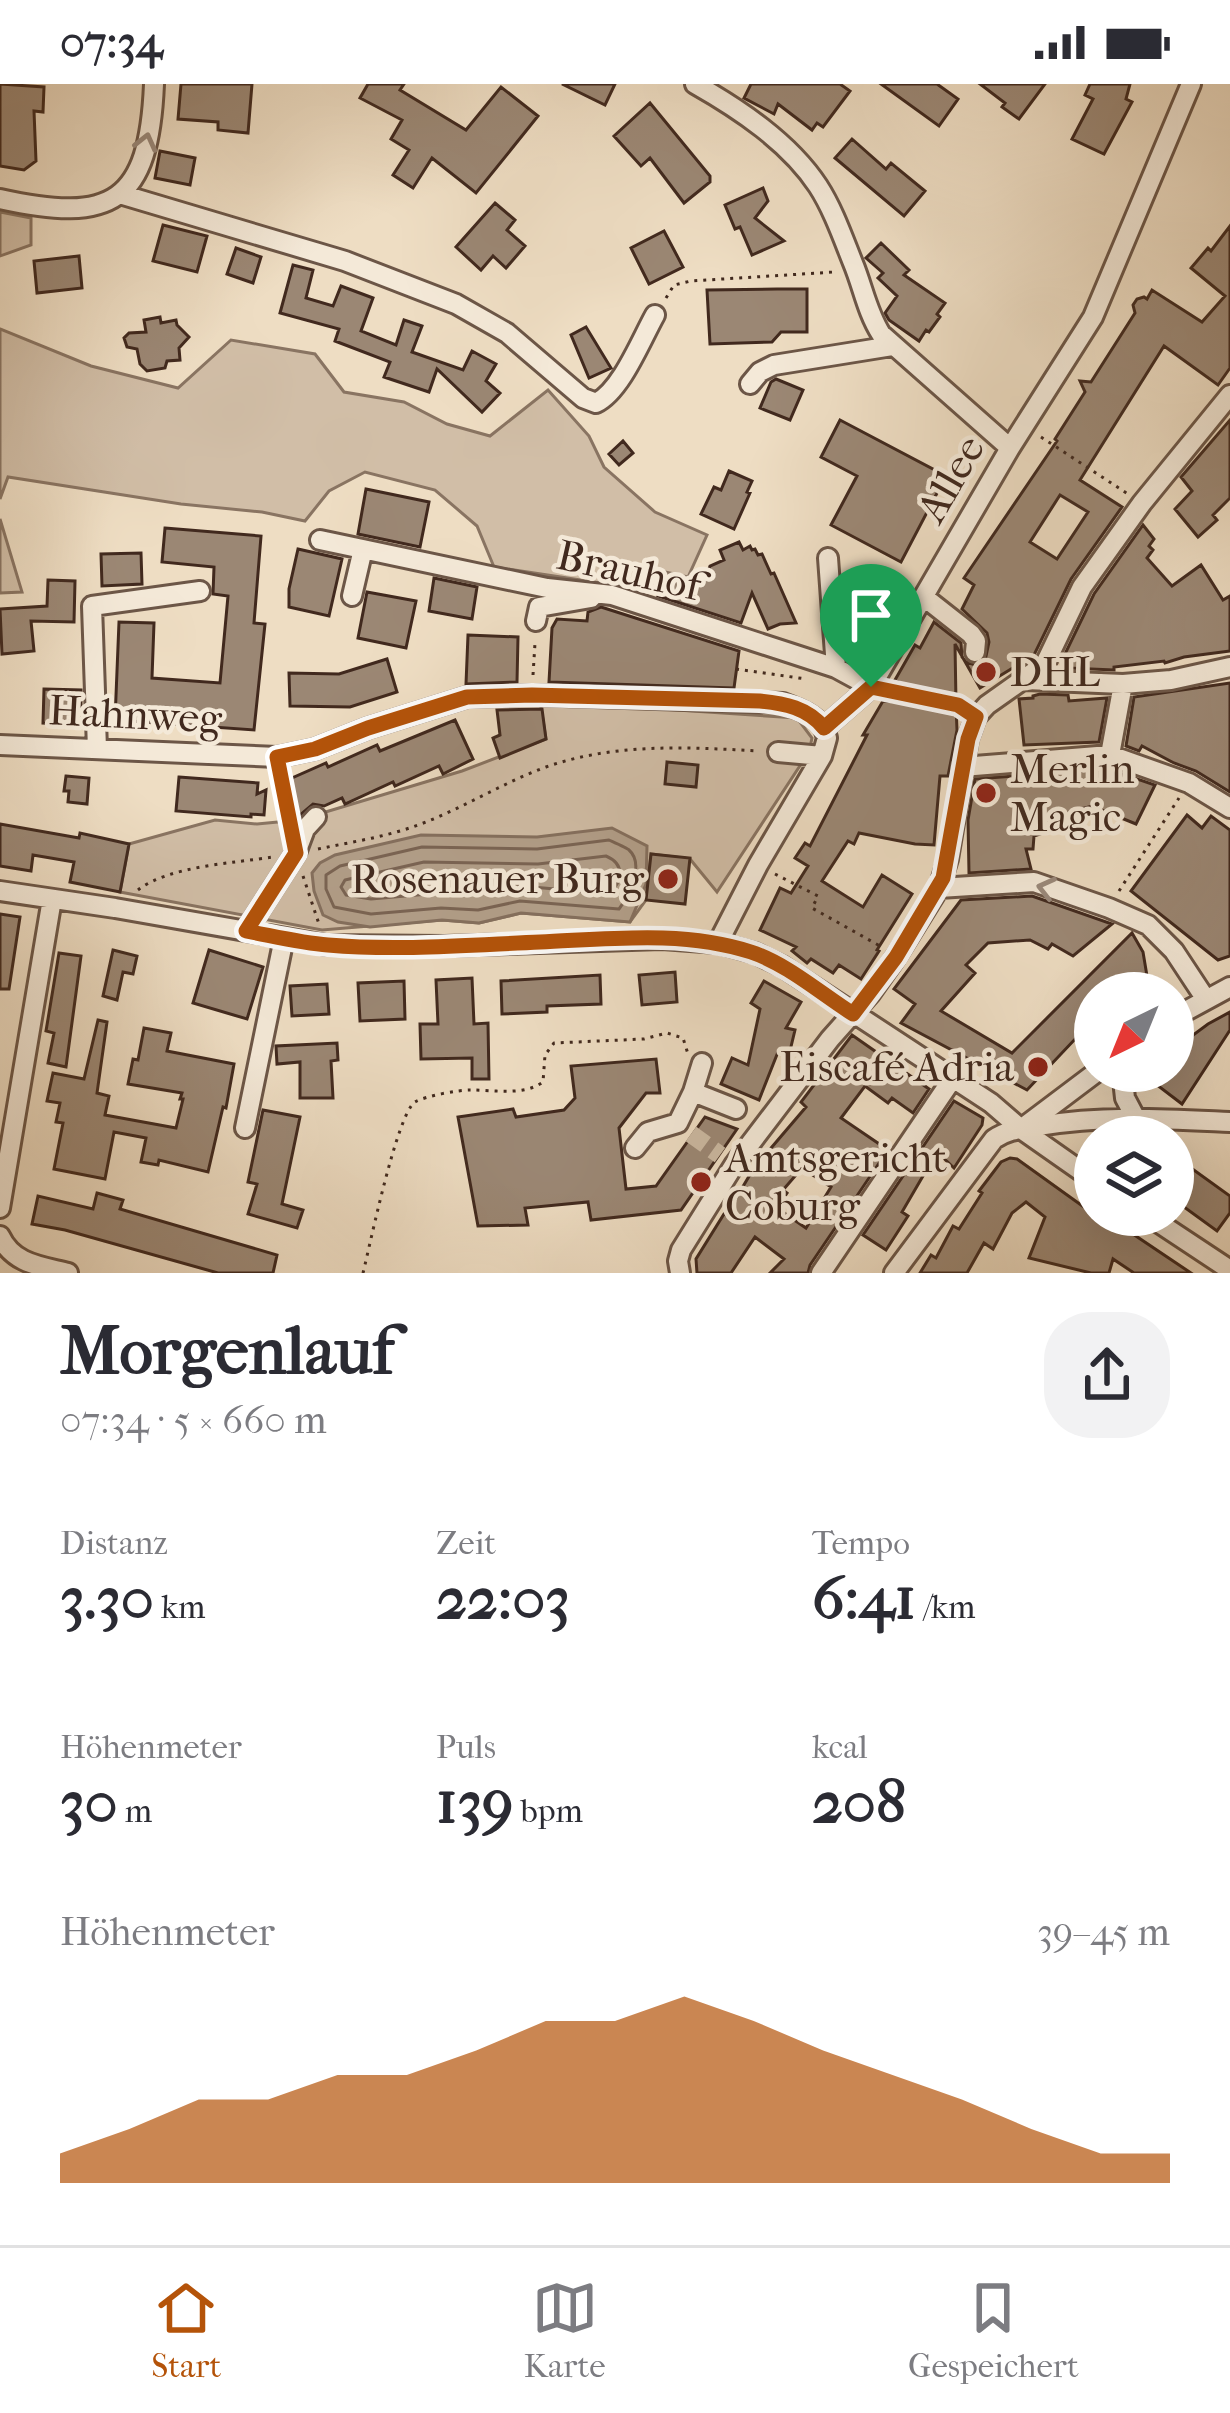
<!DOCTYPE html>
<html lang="de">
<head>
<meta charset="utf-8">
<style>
  :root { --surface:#fff; --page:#f2f2f3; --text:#2b2b33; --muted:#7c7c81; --line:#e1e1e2; --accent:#b45309 }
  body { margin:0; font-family:"IM FELL French Canon",serif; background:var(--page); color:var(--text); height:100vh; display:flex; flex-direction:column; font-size:45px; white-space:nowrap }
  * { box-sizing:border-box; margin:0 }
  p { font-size:39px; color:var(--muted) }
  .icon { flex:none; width:66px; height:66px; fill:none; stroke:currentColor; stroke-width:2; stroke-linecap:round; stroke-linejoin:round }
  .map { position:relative; height:1189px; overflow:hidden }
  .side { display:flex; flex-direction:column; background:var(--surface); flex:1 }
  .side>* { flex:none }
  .needle { width:78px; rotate:223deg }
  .tools { position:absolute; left:1074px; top:888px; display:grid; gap:24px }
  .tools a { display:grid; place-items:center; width:120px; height:120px; border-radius:50%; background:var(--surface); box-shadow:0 12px 48px #0002; font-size:60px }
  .pin { position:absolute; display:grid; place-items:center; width:102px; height:102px; color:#fff; margin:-123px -51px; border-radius:50% 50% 50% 0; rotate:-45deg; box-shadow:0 0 12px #0007 }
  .pin .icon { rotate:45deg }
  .round { display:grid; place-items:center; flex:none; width:126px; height:126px; border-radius:48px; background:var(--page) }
  .head { display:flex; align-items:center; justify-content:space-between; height:204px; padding:0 60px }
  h1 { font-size:66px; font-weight:700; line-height:90px }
  .metrics { display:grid; grid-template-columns:repeat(3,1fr); gap:18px; height:204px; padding:12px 60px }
  .metrics div { display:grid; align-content:center }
  .metrics b { font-size:60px; font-weight:700 }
  .metrics small { font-size:33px; font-weight:400 }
  .metrics p { font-size:33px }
  .chart { height:336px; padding:24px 60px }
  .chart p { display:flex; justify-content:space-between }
  .chart svg { width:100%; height:216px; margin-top:12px; fill:var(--accent); opacity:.7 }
  .status { display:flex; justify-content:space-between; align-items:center; height:84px; padding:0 60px; background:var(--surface); direction:ltr }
  .status svg { height:33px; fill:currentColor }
  .tabs { display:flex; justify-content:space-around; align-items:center; height:168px; border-top:3px solid var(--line); background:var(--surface); font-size:33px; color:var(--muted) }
  .tabs a { display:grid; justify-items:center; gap:6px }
  .tabs .on { color:var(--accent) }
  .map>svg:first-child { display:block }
  .green { fill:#d1bea7; stroke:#897462; stroke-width:3 }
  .water { fill:#b3a08b; stroke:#85705f; stroke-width:3 }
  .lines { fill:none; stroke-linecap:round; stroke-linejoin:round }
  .shore { stroke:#7a6454; stroke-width:3 }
  .building { fill:#9b8774; stroke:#41291e; stroke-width:3; fill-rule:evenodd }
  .minor-tunnel { stroke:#cbb9a2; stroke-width:18; stroke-dasharray:18 9; stroke-linecap:butt }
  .minor-casing { stroke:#6c5647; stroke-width:24 }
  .path { stroke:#41291e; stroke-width:3; stroke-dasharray:3 6; stroke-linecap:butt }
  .minor { stroke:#f4e9d8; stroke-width:18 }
  .oneway { stroke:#9a897b }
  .route-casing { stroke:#fff; stroke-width:24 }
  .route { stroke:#b45309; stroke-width:15 }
  .poi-dot { fill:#8f2418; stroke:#f4e9d8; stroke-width:4.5 }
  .labels { text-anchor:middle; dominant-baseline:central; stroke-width:9; stroke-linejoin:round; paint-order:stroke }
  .street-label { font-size:42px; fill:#41291e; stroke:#f4e9d8 }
  .poi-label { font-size:42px; fill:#41291e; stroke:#f4e9d8; text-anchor:start }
</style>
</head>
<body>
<div class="status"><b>07:34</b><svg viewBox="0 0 49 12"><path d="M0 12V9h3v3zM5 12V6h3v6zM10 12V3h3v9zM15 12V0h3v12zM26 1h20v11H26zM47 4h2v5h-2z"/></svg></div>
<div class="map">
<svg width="1230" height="1189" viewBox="0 0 1230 1189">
  <rect width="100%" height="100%" fill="#eeddc3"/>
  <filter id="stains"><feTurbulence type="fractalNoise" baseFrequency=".00167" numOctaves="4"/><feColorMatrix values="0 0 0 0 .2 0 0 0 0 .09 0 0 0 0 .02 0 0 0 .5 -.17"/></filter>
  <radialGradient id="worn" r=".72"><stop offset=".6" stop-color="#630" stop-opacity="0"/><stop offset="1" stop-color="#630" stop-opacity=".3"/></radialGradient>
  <path class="green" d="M0 128 31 134V161L0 172Z
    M0 245 91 282 178 304 231 256 315 270 344 308 404 318 447 340 490 352 548 306 589 352 604 383 655 428 707 451 688 493 665 488 656 501 640 505 494 483 477 442 435 406 365 388 329 407 305 437 262 428 181 420 8 393 0 415Z
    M0 435 22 508 0 509Z
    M540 617 797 634 812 654 809 668 717 808 690 775 651 770 646 816 630 838 521 829 479 839 442 836 322 846 120 808 129 760 215 736 257 740 299 736 462 687 546 655Z"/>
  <path class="water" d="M612 744 647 762 646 800 630 838 521 829 479 839 442 836 370 843 338 838 323 831 314 807 312 789 320 779 335 771 421 751 537 753Z"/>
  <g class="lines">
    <path class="shore" d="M609 756C611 757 627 764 629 766 645 780 629 812 619 825L520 817 478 826 441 824 371 830 334 823 326 805V791L340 782 422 763 537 765Z
      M606 772C625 780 623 797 609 810L522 802 476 811 440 809 371 815 346 811 341 803 345 796 424 778 538 780Z"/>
  </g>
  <path class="building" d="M0 0 44 3 43 28 34 27 36 77 24 86 0 82Z
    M181 0H252L248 49 218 46V38L178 35Z
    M368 0H404L400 6 466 46 501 3 538 32 476 109 432 74 413 104 393 91 409 66 391 55 402 36 360 14Z
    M562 0H615L605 21Z
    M751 0H840L850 7 823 43 817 39 812 46 778 20 774 30 744 14Z
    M881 0H937L958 15 939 42Z
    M980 0H1045L1019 35 1002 23 1005 19Z
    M1090 0H1130L1126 15 1132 18 1104 70 1072 55 1093 15 1085 11Z
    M650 19 710 92V98L684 119 650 74 641 82 614 52Z
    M852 55 886 85 891 79 925 107 904 132 835 74Z
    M160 67 195 74 190 101 155 94Z
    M763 104 768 117 755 134 784 157 752 171 740 143 735 145 725 121Z
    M495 119 515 136 507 146 525 162 506 184 493 172 481 186 456 163Z
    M163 141 207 152 197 188 153 177Z
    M1230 142V284L1218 301 1164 262 1080 396 1122 423 1071 495 1034 571 980 604 955 560 956 619 951 622H956L957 646 948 692H940L934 761 915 760 859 749 854 760 848 757 822 797 863 823 882 791 912 810 877 866 879 867 861 895 839 881 833 889 811 875 807 879 792 867 796 863 760 846 780 804 791 809 808 782 795 774 805 759 810 762 867 651H863L883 617 940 621 895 596 915 561 920 564 934 538 961 559 962 573 966 578 975 581 985 577 989 558 987 549 962 525 974 501 964 494 1057 357 1055 355 1085 308 1080 297 1091 298 1135 229 1133 221 1137 215 1144 213 1147 215 1152 206 1202 238 1225 212 1191 184 1208 164 1211 167ZM1060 411 1088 428 1057 475 1030 458Z
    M664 147 683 183 649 200 631 164Z
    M881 159 909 186 904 191 945 219 937 230 940 233 929 248 926 246 919 257 889 236 885 229 897 212 878 194 883 189 866 174Z
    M236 164 261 173 253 199 227 190Z
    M79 172 82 204 37 209 34 177Z
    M293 181 313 186 306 214 333 222 341 202 373 214 361 247 396 261 404 236 422 242 412 268 463 286 472 267 496 280 486 297 500 309 482 328 437 285 429 308 384 293 390 278 335 257 339 245 280 229Z
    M777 205H807V248H781L772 258 710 260 707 206Z
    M160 233 161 239 176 236 177 241 189 253 179 264 180 276 167 277 165 284 147 287 140 280 137 265 127 263 124 254 129 249 146 248 144 236Z
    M586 243 611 284 589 294 571 251Z
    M776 295 803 306 790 336 760 324 771 298Z
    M840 336 946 392 901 478 831 441 857 392 821 373Z
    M1230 336V414L1213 431 1217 436 1198 453 1175 425 1192 407 1181 393Z
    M623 357 633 369 619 381 609 370Z
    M729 387 752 397 747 408 750 409 734 445 701 430 714 403 721 406Z
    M366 405 429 418 420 463 358 450Z
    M1143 441 1154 455 1149 462 1153 466 1147 474 1172 502 1201 481 1223 516 1230 512V567L1184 573 1165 579 1164 577 1114 583V586L1068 584 1063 574 1094 510Z
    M165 444 261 452 254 539 265 540 254 646 115 636 119 538 154 539 152 594 220 599 228 512 213 510 214 483 162 478Z
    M739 458 743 466 750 462 752 466 755 465 758 471 762 470 771 490 774 489 796 539 780 540 768 545 752 509 741 539 658 512 665 491 699 501 702 492 706 493 710 482 724 476 720 466Z
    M298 465 342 475 329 532 289 523V505Z
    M141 469 142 500 102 502 101 470Z
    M434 494 477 503 472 535 429 527Z
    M48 496 75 497 74 538 31 537 34 567 2 570 0 525 47 522Z
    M367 508 416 517 406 564 358 554Z
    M601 523 739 567 734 604 549 598 552 544 557 535 587 537 588 528Z
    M468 551 518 553 517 598 466 600Z
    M387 575 397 608 350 623 290 622 289 589 339 590Z
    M1230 599V708L1196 687 1174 679 1142 662 1139 667 1126 662 1134 613Z
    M44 605 81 606V641L43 639Z
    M1040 610 1068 611 1069 617 1107 614 1099 658 1024 661 1019 615 1033 614V612Z
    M542 625 546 655 500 674 493 654 500 651 497 626Z
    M455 636 473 675 443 690 439 682 395 702 393 698 345 720 342 714 324 722 313 720 299 732 283 698 326 679 328 683 377 661 380 667Z
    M667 678 698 681 696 703 665 700Z
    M1108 685 1155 701 1136 740 1092 722 1069 728 1070 736 1056 737 1058 744 1034 752 1033 765H1026L1031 785 969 789 968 736 975 695Z
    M66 692 89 694 87 720 68 718 69 707H64Z
    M179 693 258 699 257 710 266 706 264 731 251 730V733L176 727Z
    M1187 731 1202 744 1211 732 1230 746V872L1218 876 1131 807Z
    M0 740 79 754 80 749 129 760 120 808 70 798 74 778 33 771 31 787 0 782Z
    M651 770 690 774 685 820 646 816Z
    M1032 812 1112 840 1073 872 1052 860 1048 865 1030 856 988 859 966 881 975 889 941 927 1012 969 1132 849 1143 868 1147 892 1126 901 1118 909H1095V934L1027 1006 901 939 915 920 894 905 961 816Z
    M0 830 20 833 9 905H0Z
    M113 866 137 872 133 890 123 888 117 916 103 912Z
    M209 866 263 883 247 935 193 919Z
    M59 869 81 872 66 983 48 979 54 949 46 947Z
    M675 888 677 918 642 921 639 891Z
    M600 891 601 920 547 922V928L502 930 501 897Z
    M472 894 474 940 488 939 489 995H472V974L421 975 420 940H438L436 896Z
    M404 897 405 935 360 937 358 899Z
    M764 897 801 918 786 944 795 946 789 971 778 968 759 1016 721 1000 732 974 748 981 760 925 751 919Z
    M327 900 329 930 292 932 290 902Z
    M1230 928V946L1182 1020 1153 998 1160 987H1173V971L1185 957 1208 940Z
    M98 936 107 938 97 1009 109 1012 105 1031 176 1044 183 1015H180L182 1009 128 1000 133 975 138 976 144 944 171 949 167 967 234 980 226 1024 223 1023 208 1088 159 1076 158 1081 141 1078 146 1054 114 1048 105 1095 54 1085 63 1039 56 1038 60 1019 47 1017 53 989 84 995Z
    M852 951 929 1005 913 1029 892 1014 888 1019 865 1002 841 1034 888 1066 810 1181 808 1189H770L784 1175 755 1153 731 1189H697L696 1175 724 1130 726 1131 754 1084 806 1023 801 1018ZM802 1084 831 1103 806 1144 777 1124 787 1109 783 1106Z
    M337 959 338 976 331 977 333 1014H300V978L277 980 276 962Z
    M656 975 660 1009H646L619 1044 626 1105 656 1102 705 1033 737 1045 681 1126 591 1136 588 1118 525 1124 528 1141 478 1142 458 1033 513 1025 516 1033 564 1026 575 1014 571 982Z
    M954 1017 983 1034 982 1041 954 1084 937 1068 902 1128 908 1132 886 1166 863 1151Z
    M263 1026 300 1033 282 1120 303 1126 297 1144 248 1130 257 1100 248 1098Z
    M1173 1071 1230 1112V1129L1217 1147 1173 1115Z
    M1010 1074 1017 1075 1095 1131H1112L1129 1143 1127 1146 1191 1189H1134L1113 1175 1109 1189H1091L1029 1174 1045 1133 1026 1118 1012 1129 993 1165 984 1159 967 1189H920L931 1171 936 1174 953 1142 959 1145 982 1109 979 1107 1001 1078Z
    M97 1109 123 1116 120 1125 277 1171 273 1189H218L65 1146 32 1140 38 1112 93 1125Z"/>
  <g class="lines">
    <path class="minor-tunnel" d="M691 1050 720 1071"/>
    <g class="minor-casing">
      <path id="minor" d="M695 0C739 25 789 58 818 102 833 125 843 154 853 179 863 203 867 228 881 250L1010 364
        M120 110 345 177 456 220 507 249 583 314 596 319C621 307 641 256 655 231
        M0 115C112 140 149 119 154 0
        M750 300 760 288 774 281 892 262
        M320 456 547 504 612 511 836 584 871 603
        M828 474 836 584
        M352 512 363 465
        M924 513 971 550 976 557 975 568
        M536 537 539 523 591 514
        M1026 596 1123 600 1171 596 1230 583
        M0 661 277 673 315 665 368 644 467 613 532 611 783 619C799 625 813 630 824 644
        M97 665 92 522 200 507
        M778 668 822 672
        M1110 671 1123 600
        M962 683 1110 671 1189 699 1230 724
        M939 804 1034 798 1109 824 1148 841 1174 867 1205 914
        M0 807 115 824 326 861 445 862 662 855 718 859 755 869 782 882 991 1019 1021 1045 1095 1097
        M246 847 296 769 305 745 316 733
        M718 859 758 781 822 672 827 654 824 644 871 603 1010 364 1093 233 1191 0
        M1173 934 1230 903
        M1122 987 1125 1014 1135 1033
        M693 1008 736 1025
        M1025 1042 1098 987
        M245 1044 284 854
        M1111 1053 1135 1033
        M635 1064 648 1048 678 1039 693 1008 702 979
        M0 1124 52 815
        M1147 1131 1230 1186
        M0 1152C13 1180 40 1182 68 1189
        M680 1189 678 1177 681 1166 734 1081 830 955 870 910 896 873 939 804 948 775 968 655 976 633 987 621 1045 580 1082 503 1142 419 1230 311
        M821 1189 953 994
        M894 1189 994 1055C1009 1045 1022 1045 1039 1042 1105 1031 1164 1035 1230 1038"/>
    </g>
    <path class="path" d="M666 214 674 201 691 197 834 188
      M1041 353 1128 410
      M736 585 806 595
      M533 591 535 559
      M893 608 960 622
      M281 693 289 736
      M318 765C351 758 386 753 418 741 462 725 502 699 546 683 614 659 687 663 759 667
      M775 790 818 812 812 824 880 862
      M303 792 319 840
      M138 806C169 782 234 779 273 773
      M1119 807 1179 714
      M363 1189C370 1161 397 1030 415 1018 425 1012 458 1006 470 1006 494 1006 524 1012 543 998L545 971 554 959 644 955 667 949 683 954 688 970"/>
    <use href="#minor" class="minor"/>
  </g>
  <defs><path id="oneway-chevron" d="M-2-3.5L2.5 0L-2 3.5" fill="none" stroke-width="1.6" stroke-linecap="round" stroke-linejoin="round" transform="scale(3)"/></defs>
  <g class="oneway">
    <use href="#oneway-chevron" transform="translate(146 58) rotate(-76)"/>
    <use href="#oneway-chevron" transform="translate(1046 804) rotate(-166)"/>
  </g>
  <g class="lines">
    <g class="route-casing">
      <path id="route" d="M871 603 958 621 976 633 968 655 943 794 896 873 853 930C820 909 787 880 751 868 684 846 609 855 540 858 470 861 398 867 328 861 301 859 273 852 246 847L296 769 277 673 315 665 368 644 467 613 532 611 760 617C784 619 808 624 824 644Z"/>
    </g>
    <use href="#route" class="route"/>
  </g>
  <g class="poi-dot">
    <circle cx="986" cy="588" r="12"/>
    <circle cx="986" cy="709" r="12"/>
    <circle cx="668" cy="795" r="12"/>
    <circle cx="1038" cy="983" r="12"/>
    <circle cx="701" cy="1098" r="12"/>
  </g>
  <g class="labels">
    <g class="street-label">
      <text transform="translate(951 395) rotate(-60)">Allee</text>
      <text transform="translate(629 487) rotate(13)">Brauhof</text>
      <text transform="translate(135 631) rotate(3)">Hahnweg</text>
    </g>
    <g class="poi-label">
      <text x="1010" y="588">DHL</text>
      <text x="1010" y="685">Merlin<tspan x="1010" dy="48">Magic</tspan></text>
      <text x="644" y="795" text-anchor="end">Rosenauer Burg</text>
      <text x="1014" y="983" text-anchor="end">Eiscafé Adria</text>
      <text x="725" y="1074">Amtsgericht<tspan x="725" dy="48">Coburg</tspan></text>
    </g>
  </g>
  <rect width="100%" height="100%" filter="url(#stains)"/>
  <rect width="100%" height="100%" fill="url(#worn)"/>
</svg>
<div class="tools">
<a><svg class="needle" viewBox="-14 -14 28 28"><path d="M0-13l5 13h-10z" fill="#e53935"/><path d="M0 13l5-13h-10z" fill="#7c7c81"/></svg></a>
<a><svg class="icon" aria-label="layers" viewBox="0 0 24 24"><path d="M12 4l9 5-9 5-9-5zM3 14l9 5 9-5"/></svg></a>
</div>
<div class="pin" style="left:871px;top:603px;background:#1e9e55"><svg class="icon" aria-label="arrive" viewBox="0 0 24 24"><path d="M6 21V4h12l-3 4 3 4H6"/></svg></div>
</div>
<section class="side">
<div class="head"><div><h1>Morgenlauf</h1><p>07:34 · 5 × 660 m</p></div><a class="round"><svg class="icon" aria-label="share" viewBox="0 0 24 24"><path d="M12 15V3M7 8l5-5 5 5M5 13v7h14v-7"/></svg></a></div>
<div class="metrics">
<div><p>Distanz</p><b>3.30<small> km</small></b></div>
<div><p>Zeit</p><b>22:03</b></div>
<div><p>Tempo</p><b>6:41<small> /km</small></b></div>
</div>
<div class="metrics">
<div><p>Höhenmeter</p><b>30<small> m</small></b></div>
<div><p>Puls</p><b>139<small> bpm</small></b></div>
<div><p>kcal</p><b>208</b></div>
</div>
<div class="chart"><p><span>Höhenmeter</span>39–45 m</p>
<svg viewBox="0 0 160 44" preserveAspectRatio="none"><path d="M0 44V38L10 33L20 27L30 27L40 22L50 22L60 17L70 11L80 11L90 6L100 11L110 17L120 22L130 27L140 33L150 38L160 38V44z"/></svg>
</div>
</section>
<nav class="tabs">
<a class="on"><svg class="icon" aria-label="home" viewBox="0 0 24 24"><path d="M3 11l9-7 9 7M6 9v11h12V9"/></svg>Start</a>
<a><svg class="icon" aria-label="map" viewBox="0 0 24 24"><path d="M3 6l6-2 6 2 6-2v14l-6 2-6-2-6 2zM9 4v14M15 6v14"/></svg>Karte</a>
<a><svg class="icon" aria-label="saved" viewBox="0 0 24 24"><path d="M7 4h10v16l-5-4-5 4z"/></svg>Gespeichert</a>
</nav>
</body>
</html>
